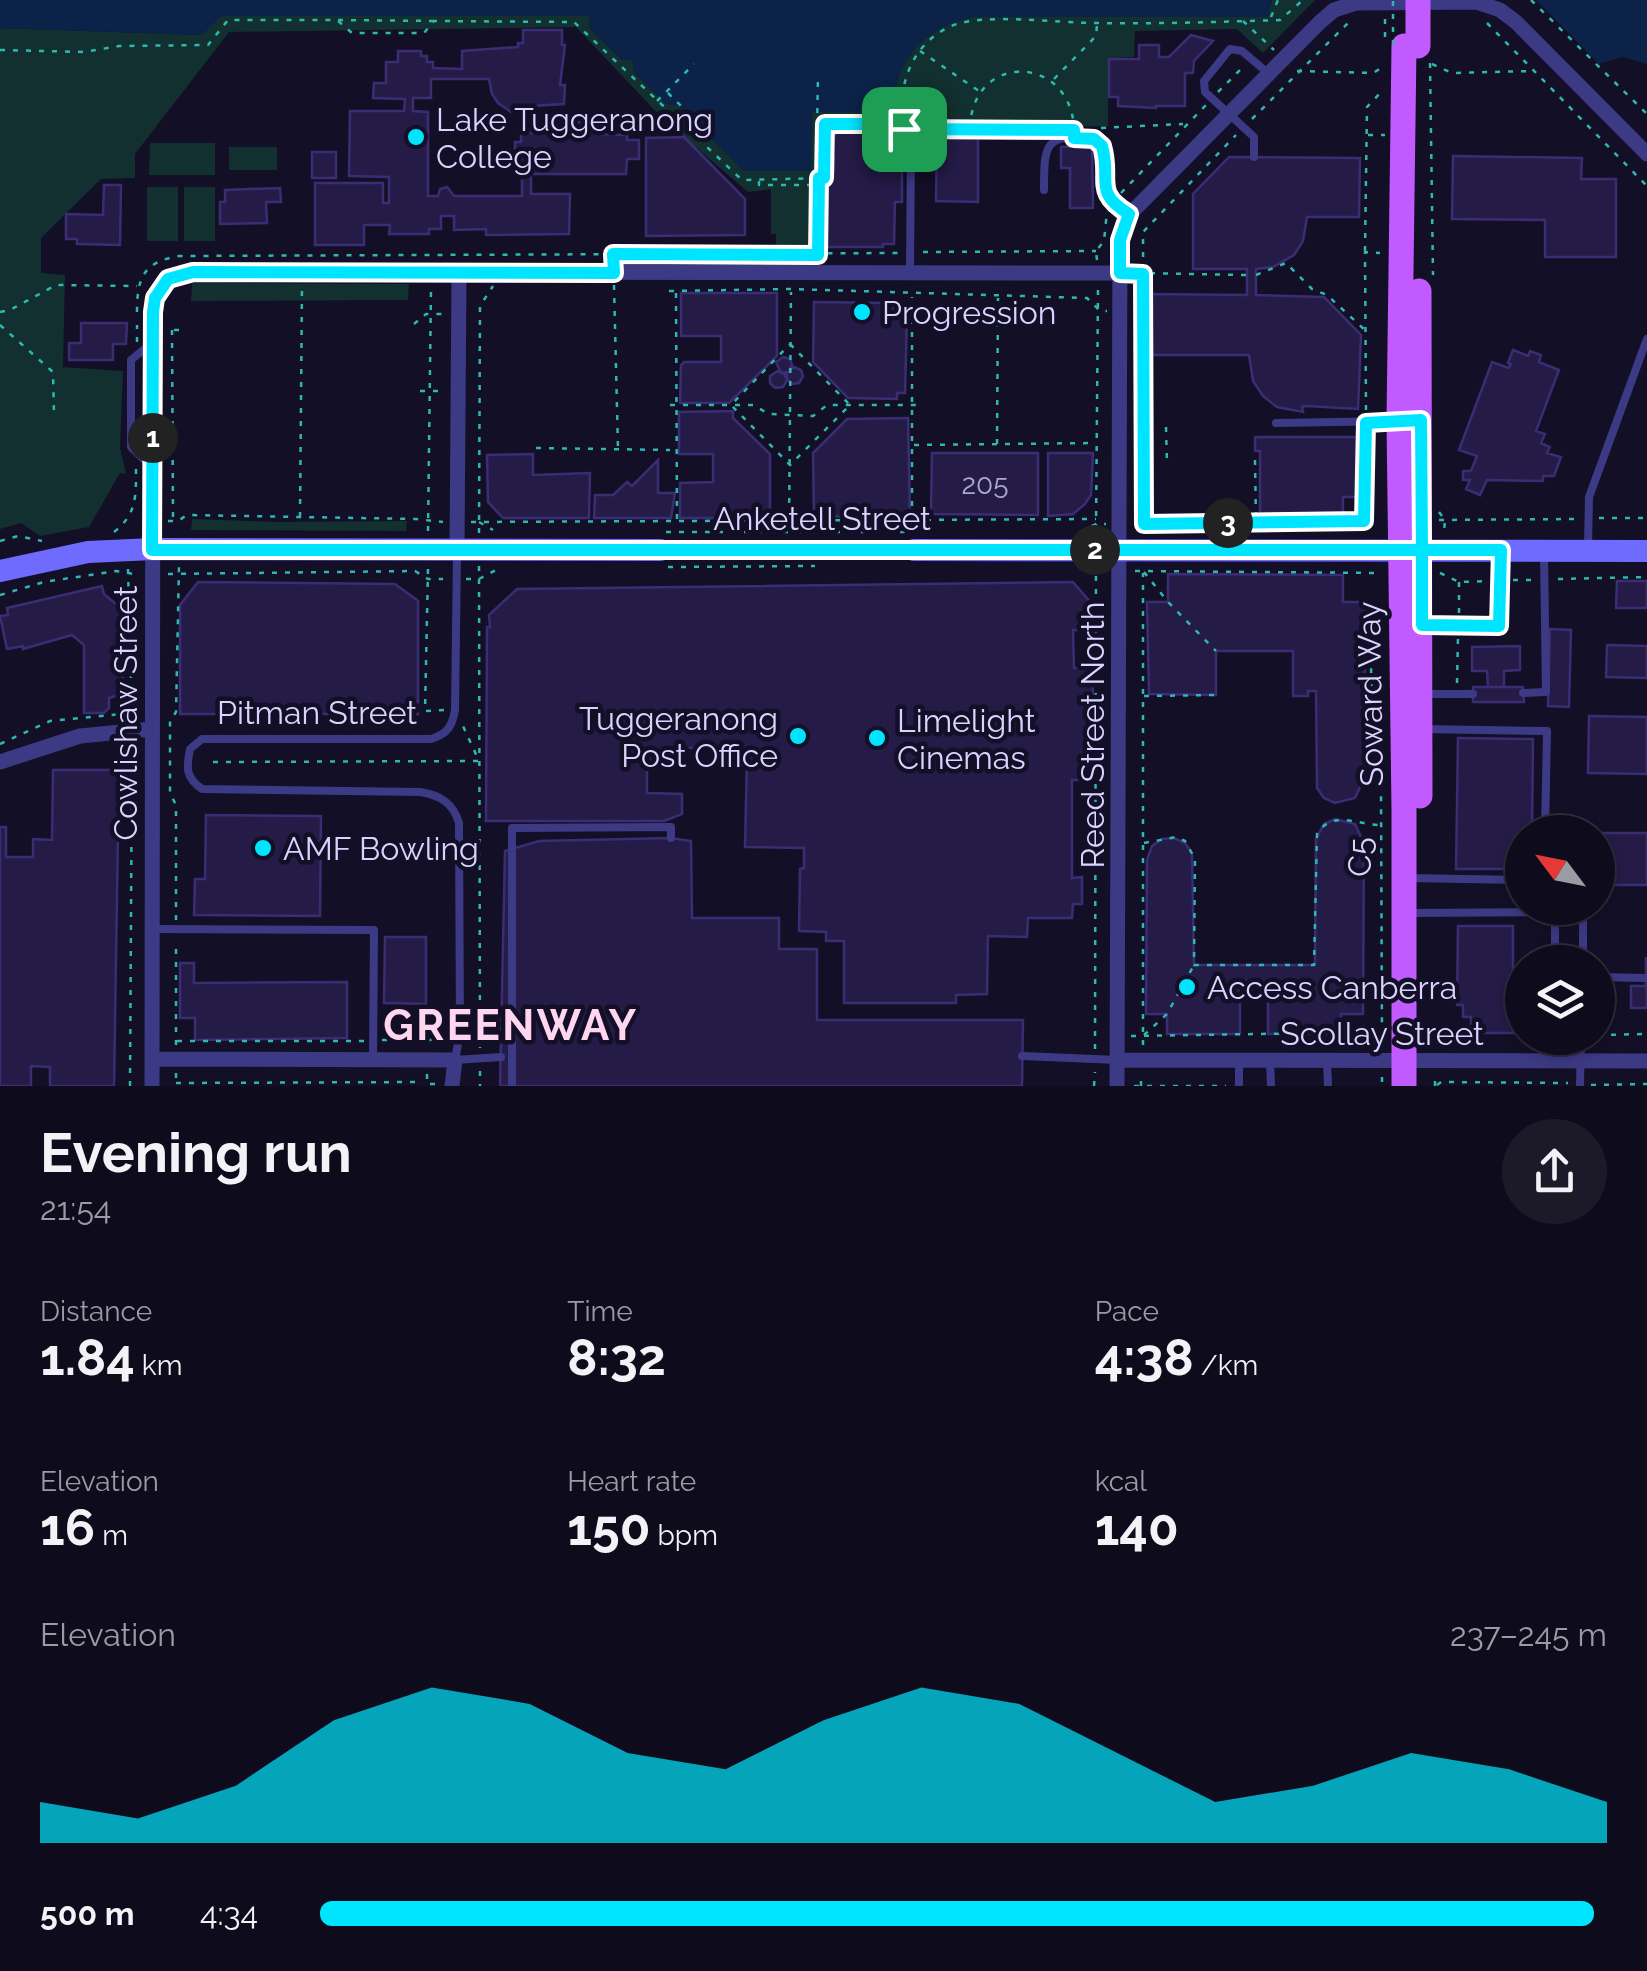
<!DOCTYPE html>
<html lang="en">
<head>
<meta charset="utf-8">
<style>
  :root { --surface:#0e0b1c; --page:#1c1929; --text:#f1f3f6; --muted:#9b9ba3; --line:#2e2b3b; --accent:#00e5ff }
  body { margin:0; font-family:Raleway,sans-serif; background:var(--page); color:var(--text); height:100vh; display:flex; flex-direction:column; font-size:38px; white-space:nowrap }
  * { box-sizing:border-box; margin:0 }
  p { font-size:32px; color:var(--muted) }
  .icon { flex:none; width:55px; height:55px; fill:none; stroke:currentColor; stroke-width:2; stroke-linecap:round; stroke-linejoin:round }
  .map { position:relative; height:1086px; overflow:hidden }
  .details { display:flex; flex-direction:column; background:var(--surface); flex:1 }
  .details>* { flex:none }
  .needle { width:65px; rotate:302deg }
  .buttons { position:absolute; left:1505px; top:815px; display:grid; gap:20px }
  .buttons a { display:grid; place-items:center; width:110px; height:110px; border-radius:50%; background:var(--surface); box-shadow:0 5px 15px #0003,0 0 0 2px var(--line); font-size:50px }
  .pin { position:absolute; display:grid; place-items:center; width:85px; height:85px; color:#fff; margin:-42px; border-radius:20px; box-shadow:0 5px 15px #0006 }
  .km { position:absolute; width:50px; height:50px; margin:-25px; border-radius:50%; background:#222; color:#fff; font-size:28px; line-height:50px; text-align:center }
  .round { display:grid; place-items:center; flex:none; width:105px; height:105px; border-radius:52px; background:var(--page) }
  .head { display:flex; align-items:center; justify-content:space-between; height:170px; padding:0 40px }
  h1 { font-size:55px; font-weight:700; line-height:75px }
  .metrics { display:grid; grid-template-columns:repeat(3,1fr); gap:15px; height:170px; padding:10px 40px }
  .metrics div { display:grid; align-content:center }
  .metrics b { font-size:50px; font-weight:700 }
  .metrics small { font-size:28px; font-weight:400 }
  .metrics p { font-size:28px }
  .chart { height:280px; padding:20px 40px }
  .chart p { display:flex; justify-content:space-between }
  .chart svg { width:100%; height:180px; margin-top:10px; fill:var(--accent); opacity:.7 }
  ul { padding:0 40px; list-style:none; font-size:32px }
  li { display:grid; grid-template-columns:160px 120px 1fr; align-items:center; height:75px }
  li i { height:25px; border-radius:12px; background:var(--accent) }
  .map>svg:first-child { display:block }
  .green { fill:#12302f }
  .water { fill:#0c2248 }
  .building { fill:#241b47; stroke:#3b2d73; stroke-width:2.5; fill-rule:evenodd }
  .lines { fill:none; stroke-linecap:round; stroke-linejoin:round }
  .path { stroke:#2fb8b0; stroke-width:2.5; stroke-dasharray:5 8; stroke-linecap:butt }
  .lane { stroke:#3d3a85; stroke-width:8 }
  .street { stroke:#3d3a85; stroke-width:15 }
  .secondary { stroke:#6f6bff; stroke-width:22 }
  .primary { stroke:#c25bff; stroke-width:25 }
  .path-bridge { stroke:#2fb8b0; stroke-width:2.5; stroke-dasharray:5 8; stroke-linecap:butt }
  .primary-bridge { stroke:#c25bff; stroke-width:25 }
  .route-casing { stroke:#fff; stroke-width:20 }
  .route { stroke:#00e5ff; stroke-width:12 }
  .poi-dot { fill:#00e5ff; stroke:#130f26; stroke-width:4 }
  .labels { text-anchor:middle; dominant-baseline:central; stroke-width:9; stroke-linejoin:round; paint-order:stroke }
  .number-label { font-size:28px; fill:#aca6d1 }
  .poi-label { font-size:32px; fill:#d9d4ff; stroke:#130f26; text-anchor:start }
  .street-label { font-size:32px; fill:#d9d4ff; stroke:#130f26 }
  .district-label { font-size:42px; font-weight:bold; letter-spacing:2.5px; fill:#ffd6f0; stroke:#130f26 }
</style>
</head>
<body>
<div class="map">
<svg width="1647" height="1086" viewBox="0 0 1647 1086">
  <rect width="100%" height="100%" fill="#130f26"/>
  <path class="green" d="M1272 0H1315L1263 53 1237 29 1135 31 1134 57 1108 58V126L937 130 829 128 825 188 814 189 815 246H776V234H771V189L748 192 663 119 576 27 229 32 135 154V178L101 179 41 238V273L65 275 63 367 123 371 120 448 126 474 120 473 89 527 40 536 21 523 0 529V28L202 35 220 16H589V27L622 60H633L634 72 666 104 678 105 744 171H810L812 112 827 111 894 92C902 50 932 27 971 17H1267Z
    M150 143H215V175H149Z
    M229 147H277V170H229Z
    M147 187H178V241H147Z
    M184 187H215V241H184Z
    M192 283 409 284 408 300 191 301Z
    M192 519 279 522 407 521 406 531 191 530Z"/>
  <path class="water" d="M0 0H1272L1267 17H971C922 29 896 60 892 111L812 112 811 171H744L678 105 666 104 634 72 633 60H622L589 27V16H221L202 35 0 28Z
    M1536 0H1647V64L1622 57 1599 64Z"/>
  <path class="building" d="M523 30H562V45H565L560 85H565L564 104 532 106 531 133H561V128L568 127V122H589V128H596V134L627 135V140H639V159H627L626 174H531V194H570L569 234 486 235V229L454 230V216H441V229H429V234H389L390 225H364V245H315V183H383V203H389V177L349 176 350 111H404L405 99 373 98 374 83H386V62H398V51H421V56H427V62H433V68L462 69V51L518 47V43H523ZM431 79H489L492 94 498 103 511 112 521 113V142H515V166H522V196H454L447 187 440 189 438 196H428V112L413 111V98H431Z
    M1191 35 1213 41 1194 61 1193 73H1185V106H1156V108L1118 106V97H1109V59H1139V45H1159V57H1169Z
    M835 130H892L902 160V202H895L894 244H883V247H826L827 172H834V156H829V135H835Z
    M937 132H978V202L936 201Z
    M684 137 745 199V235L646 236V138Z
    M1092 146 1093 208H1070V168H1061V147Z
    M312 152H336V178H312Z
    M1453 156 1582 158 1581 179H1616V257H1545V220L1452 219Z
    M1229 157 1360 158 1359 217H1307L1303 241 1294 255 1273 267 1256 269V295L1324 297 1361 335 1358 409 1306 406 1302 407 1303 412 1277 407 1263 396 1253 381 1249 355H1147V294L1247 295V269H1193V194Z
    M104 185H121L120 245 77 244V239H66V214L103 215Z
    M280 188 281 202H266L267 223 220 224V202H225V190Z
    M681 293H777V356L729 403H680L681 365 684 362H721V336H681Z
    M814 302 893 303V314H907L905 393H897V399L848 398 813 362Z
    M81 323H127L126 344H113V360H69V343H81Z
    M1513 350 1528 356 1530 351 1541 355 1539 362 1559 370 1536 431 1545 434 1541 443 1550 447 1547 453 1561 457 1554 476H1543V481L1487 480 1480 495 1466 489 1470 480H1463V471H1471L1477 456 1459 450 1492 362 1509 368 1511 364 1508 363Z
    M783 357 790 359 792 365 788 372 781 373 776 362Z
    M794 367 801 370 803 376 799 383 792 384 787 379V373Z
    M778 371 784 374 787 380 783 387 775 388 770 383V376Z
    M733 411V418L770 454V518H680V483L713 482V454H679V412Z
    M908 418 910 515 814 517 813 453 847 419Z
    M1255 437H1358L1357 497H1343V513H1260V451H1255Z
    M932 453H1038V515L931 514Z
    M1048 453H1093L1091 495 1085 504 1073 514 1048 516Z
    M533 454V475L590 473 589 518H503L488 502 487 455Z
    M658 460V493H675L671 518H594L595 495H613L627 482 632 486Z
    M1168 574 1343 575V602H1370L1369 659H1365L1364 779 1355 798 1335 803 1324 798 1317 788 1316 691H1308V696H1293V651H1216V695L1149 694 1147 602H1168Z
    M1617 581H1647V608H1616Z
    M198 582 395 584 418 601V714H180V605Z
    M1073 582 1092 604 1093 630H1073L1074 668H1093L1092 780H1072V878L1082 877V904H1073L1072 918H1028L1027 937 988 936 987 994 956 995V1003H844V941H826V932L799 931 800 869 804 868V848L745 847 747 756H735L736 748H666L665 766H647V793L682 794V814L664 821H486L487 627H490L489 615 517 589Z
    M102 586 104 594 117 605H125L122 694 109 698V708L104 713H84V645L72 635 23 649V646L7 649 0 616 8 615 7 608Z
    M1550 629 1571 630 1569 707 1548 706Z
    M1607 645 1647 646V678L1606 677Z
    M1520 646V670L1504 671V687H1488L1487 671H1472V647Z
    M1473 687H1523L1524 702H1473Z
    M1589 716 1647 717V774L1588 773Z
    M1458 738 1533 739 1532 832H1522V869H1456Z
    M53 770H119L114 1086H50V1067L31 1066V1086H0V827H6V857H33V839L52 840Z
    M206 815 321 816 320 916 194 915 195 879H205Z
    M1335 819 1355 824 1364 843 1363 1014H1341V1034H1268V981H1240V1034H1167V1014H1146L1147 860 1152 846 1162 839 1174 838 1185 843 1192 853 1194 965H1315L1316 839 1324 824Z
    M1598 833H1647V885H1598Z
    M671 838 691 841 692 918H779V949H817V1020H1023L1022 1086H500L505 851 539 841Z
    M1458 926H1513V982H1522V1033H1481L1477 1024H1471V1017H1463V1005H1457Z
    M385 937H426V1004L384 1003Z
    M1646 957 1647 1008H1631V986H1646Z
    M180 963H194V983L347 982V1038L195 1040V1018H180Z"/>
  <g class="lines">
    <path class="path" d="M1531 0 1647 114
      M1271 17 1278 0
      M338 20 434 21
      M1243 21 1274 50
      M1487 23 1647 186
      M1385 37V15
      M0 50 84 52 119 46 208 45 228 20H337L352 33H424L434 21 574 22 742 180 824 178 825 123 899 124C901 84 909 47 949 27 980 12 1058 23 1095 23 1156 24 1218 22 1280 20L1303 0
      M920 51 979 91
      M1430 63 1433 275
      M1432 64 1452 73 1532 71
      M1297 71 1373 73 1383 67
      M1054 79 1096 36 1097 25
      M1218 92 1244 66
      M668 93 694 119 687 126
      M657 101 694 64
      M901 102 921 103 925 108 924 129
      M819 117H899
      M1252 119 1349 22
      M899 125 900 129 1053 130
      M970 128C972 52 1069 54 1074 127
      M1101 128 1183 124
      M1368 135H1385
      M816 178 818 75
      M759 181V185H817
      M1121 193 1206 105
      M1365 251 1367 107 1383 90
      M923 252 1096 251
      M818 253 819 181
      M1097 260 1096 251 1104 241 1107 211
      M1137 273 1247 275
      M1256 275 1286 263 1312 289 1327 295 1366 331
      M614 285 618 449
      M669 291 791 289 1087 298 1100 311H1107
      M676 293 677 520
      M0 312 10 310 56 285 137 286
      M137 312C137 278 143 262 179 256L900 253
      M414 324 426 314H445
      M0 325 53 372 54 414
      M172 330 173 519
      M174 330H186
      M137 342V325
      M790 344 850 405 790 465 731 405Z
      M420 391H444
      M670 405H753L769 414 813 416 827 405H922
      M1366 410 1365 252 1380 253
      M1166 427 1167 464
      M997 444 998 298
      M914 445 1096 443
      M536 448 670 450
      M1255 460 1256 523
      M1439 512 1445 520 1444 532
      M300 517 302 285
      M1599 518H1647
      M912 519V297
      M1363 520 1365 433
      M1439 520 1576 519
      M168 521H178L187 515 416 519 443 522
      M471 522 1096 519
      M479 522 493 530
      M1134 524 1381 521
      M789 529 791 292
      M1096 529 1098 288
      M921 530 922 507
      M1144 530 1143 232 1236 135
      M428 531 431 289
      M114 532C137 514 136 496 136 468
      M666 532H908
      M1080 532 1096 524H1106
      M479 533 480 306 493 286
      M0 541 18 536 42 541
      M479 566 480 1048
      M668 567 815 566
      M128 569 132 715
      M428 569 425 711 445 710
      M1135 571 1382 573
      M1144 572 1168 602 1216 651
      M1440 573 1459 582 1490 581
      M168 574 415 571 428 579H443
      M466 579H479L496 570
      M1558 579 1647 577
      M1513 580H1535
      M0 595 44 582 116 571 140 575
      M1459 613V582
      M1381 631 1371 657 1372 767 1381 788 1382 1044
      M1457 683 1458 636
      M1144 696 1216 695
      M0 744 50 721 131 713
      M213 762 479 761 463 726
      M1144 843 1176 837 1185 841 1195 859 1194 965H1314L1317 834C1332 810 1355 824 1379 825
      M176 920V805L170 793V721L176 712 179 566
      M1426 1032H1435V1045
      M1144 1035 1167 1014 1194 965
      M1598 1035 1647 1034
      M1131 1036 1383 1032
      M382 1040H427
      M177 1041H364
      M427 1041 448 1034
      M176 1045V943
      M1143 1045V573
      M1095 1049 1096 567
      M480 1071V1086
      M176 1073V1086
      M427 1074V1084H439
      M1382 1077V1086
      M176 1083 420 1082
      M1437 1085 1441 1082 1568 1083
      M1591 1085 1647 1084
      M130 1086 132 743
      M1094 1086 1095 1072
      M1134 1086H1226
      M1141 1086V1073
      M1435 1086V1073"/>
    <path class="lane" d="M1254 157V137L1205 92 1204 81 1230 49 1242 51 1268 73
      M1044 190C1044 145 1044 132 1095 139 1123 161 1084 186 1128 214
      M910 273 911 142
      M1276 423 1397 421
      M149 464 131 447V360L153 342
      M1588 546 1589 497 1647 339
      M457 554 455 710C452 727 447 734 431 739H202L190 749C186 768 186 778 202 789L420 792C440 795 453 803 459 823L460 1033 455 1060 501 1057
      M1426 625 1499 627 1501 553
      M1523 693 1546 692 1544 554
      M1426 694H1473
      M1422 729 1547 731 1545 832
      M1407 878 1522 880
      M1409 913 1555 912V962
      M152 929 374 930 373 1058
      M1583 962V921
      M1598 977 1646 978
      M1555 1038V1061
      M1022 1056 1118 1060
      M1239 1060V1086
      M1270 1061 1271 1086
      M1327 1061 1328 1086
      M512 1086V828L671 827V838
      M1580 1086 1581 1038"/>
    <path class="street" d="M457 550 459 272
      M660 550H914
      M0 762 80 736 152 729
      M152 1059 455 1060 452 1086
      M1118 1060 1647 1061
      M152 1086 153 312C156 287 167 275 193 272L1120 273
      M1117 1086 1120 240 1129 215 1320 22 1334 10 1356 3 1476 2 1500 10 1516 22 1647 154"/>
    <path class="secondary" d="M914 550 1647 551
      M0 571 88 552 153 549 660 550"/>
    <path class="primary" d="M1419 291 1420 796
      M1404 1086V811L1399 421 1404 46"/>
    <path class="path-bridge" d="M1393 45V0"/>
    <path class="primary-bridge" d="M1418 46V0"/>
  </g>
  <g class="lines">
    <g class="route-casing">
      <path id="route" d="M904 129 898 124H825L824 178H819L818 255 613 254 614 273 193 272 168 279 155 298 153 312 152 550H1422V625L1499 626 1501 550H1422L1421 420 1366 423 1364 521 1144 524 1143 274 1120 273V240L1129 214C1092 191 1112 181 1102 146L1094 139 1074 138V130L904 129"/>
    </g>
    <use href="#route" class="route"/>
  </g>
  <g class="poi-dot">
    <circle cx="416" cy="137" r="10"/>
    <circle cx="862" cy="312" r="10"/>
    <circle cx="798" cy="736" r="10"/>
    <circle cx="877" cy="738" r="10"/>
    <circle cx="263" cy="848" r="10"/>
    <circle cx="1187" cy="987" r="10"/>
  </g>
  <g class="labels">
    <g class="number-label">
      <text x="985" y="484">205</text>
    </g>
    <g class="poi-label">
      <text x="436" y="119">Lake Tuggeranong<tspan x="436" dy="37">College</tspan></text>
      <text x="882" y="312">Progression</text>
      <text x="778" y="718" text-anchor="end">Tuggeranong<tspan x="778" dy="37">Post Office</tspan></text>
      <text x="897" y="720">Limelight<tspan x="897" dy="37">Cinemas</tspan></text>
      <text x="283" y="848">AMF Bowling</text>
      <text x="1207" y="987">Access Canberra</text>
    </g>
    <g class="street-label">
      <text x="822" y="518">Anketell Street</text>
      <text transform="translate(1370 694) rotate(-91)">Soward Way</text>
      <text x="317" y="712">Pitman Street</text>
      <text transform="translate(125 713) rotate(-90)">Cowlishaw Street</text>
      <text transform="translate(1092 735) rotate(-90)">Reed Street North</text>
      <text transform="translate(1359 857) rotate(-90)">C5</text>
      <text x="1382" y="1033">Scollay Street</text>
    </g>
    <g class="district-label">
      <text x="511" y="1025">GREENWAY</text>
    </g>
  </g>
</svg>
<div class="buttons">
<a><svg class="needle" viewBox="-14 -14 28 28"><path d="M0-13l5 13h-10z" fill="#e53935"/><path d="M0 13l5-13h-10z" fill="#9b9ba3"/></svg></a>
<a><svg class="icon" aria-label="layers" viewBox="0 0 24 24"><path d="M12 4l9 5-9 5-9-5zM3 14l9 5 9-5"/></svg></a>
</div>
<div class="pin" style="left:904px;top:129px;background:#1e9e55"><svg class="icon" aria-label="arrive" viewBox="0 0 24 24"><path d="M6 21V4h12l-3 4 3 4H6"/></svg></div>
<b class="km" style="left:153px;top:438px">1</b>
<b class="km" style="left:1095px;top:550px">2</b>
<b class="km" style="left:1228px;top:523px">3</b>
</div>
<section class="details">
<div class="head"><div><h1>Evening run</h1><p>21:54</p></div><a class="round"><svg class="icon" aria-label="share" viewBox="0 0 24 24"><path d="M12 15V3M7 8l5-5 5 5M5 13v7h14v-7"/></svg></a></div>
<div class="metrics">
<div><p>Distance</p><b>1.84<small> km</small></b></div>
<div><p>Time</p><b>8:32</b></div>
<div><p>Pace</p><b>4:38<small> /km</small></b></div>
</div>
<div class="metrics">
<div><p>Elevation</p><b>16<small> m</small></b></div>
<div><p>Heart rate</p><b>150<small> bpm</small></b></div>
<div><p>kcal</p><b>140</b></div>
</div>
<div class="chart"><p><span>Elevation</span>237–245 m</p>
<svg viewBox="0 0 160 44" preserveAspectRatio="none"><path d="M0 44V34L10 38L20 30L30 14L40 6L50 10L60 22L70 26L80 14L90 6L100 10L110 22L120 34L130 30L140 22L150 26L160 34V44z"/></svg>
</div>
<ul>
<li><b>500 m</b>4:34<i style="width:99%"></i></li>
</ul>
</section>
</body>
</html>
